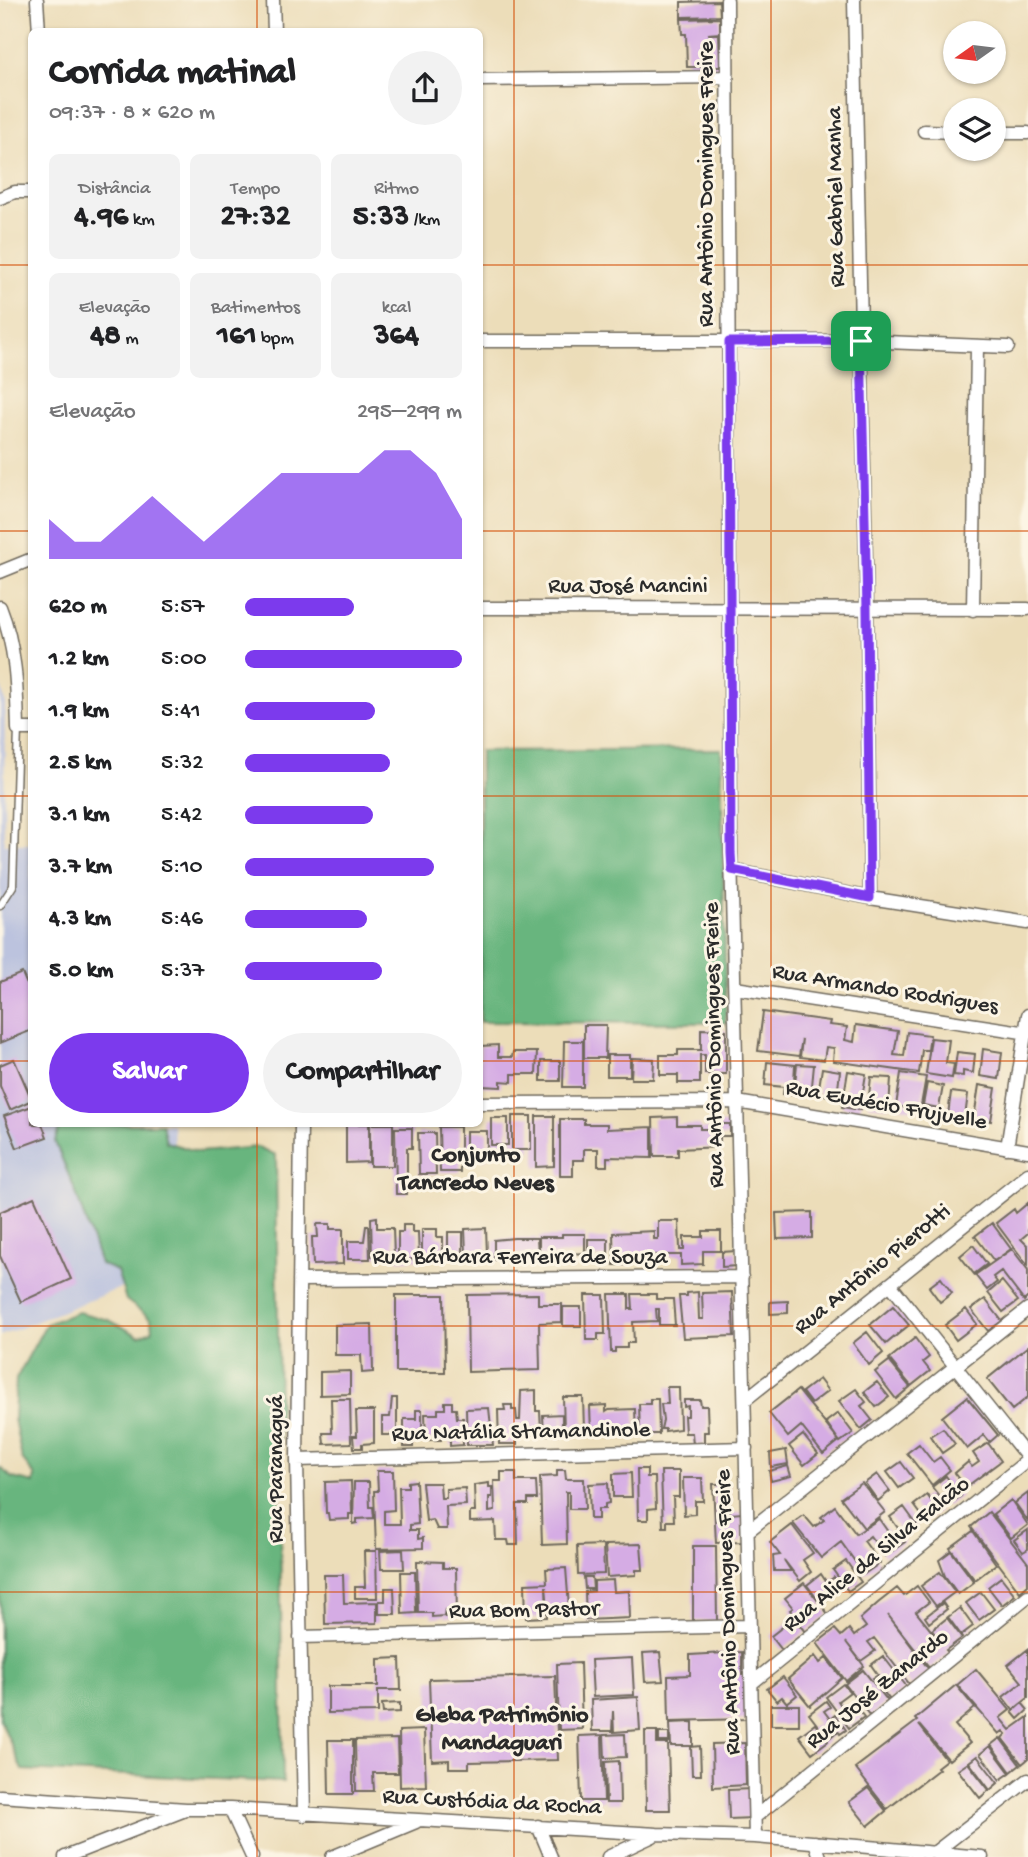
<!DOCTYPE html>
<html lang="pt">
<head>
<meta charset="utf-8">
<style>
  :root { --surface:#fff; --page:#f2f2f2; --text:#202124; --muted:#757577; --accent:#7c3aed }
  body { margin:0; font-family:"Gochi Hand",sans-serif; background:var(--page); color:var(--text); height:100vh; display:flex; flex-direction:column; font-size:26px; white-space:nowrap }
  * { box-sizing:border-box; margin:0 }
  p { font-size:23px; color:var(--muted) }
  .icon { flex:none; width:38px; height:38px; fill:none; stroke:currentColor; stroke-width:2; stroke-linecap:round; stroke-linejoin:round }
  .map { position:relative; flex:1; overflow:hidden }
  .side { position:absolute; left:28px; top:28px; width:455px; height:1099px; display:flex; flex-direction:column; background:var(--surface); border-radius:10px; box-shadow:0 2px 5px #0004 }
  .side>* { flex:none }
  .needle { width:46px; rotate:256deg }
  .controls { position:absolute; left:943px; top:21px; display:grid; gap:14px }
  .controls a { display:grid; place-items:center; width:63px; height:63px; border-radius:50%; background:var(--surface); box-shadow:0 2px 5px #0004; font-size:35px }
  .pin { position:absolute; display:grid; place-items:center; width:60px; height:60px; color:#fff; margin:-30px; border-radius:14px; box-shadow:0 4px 10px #0006 }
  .round { display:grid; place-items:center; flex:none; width:74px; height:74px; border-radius:37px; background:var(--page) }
  .head { display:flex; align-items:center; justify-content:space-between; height:119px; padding:0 21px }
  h1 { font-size:38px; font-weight:800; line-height:52px }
  .metrics { display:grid; grid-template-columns:repeat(3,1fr); gap:10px; height:119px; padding:7px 21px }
  .metrics div { display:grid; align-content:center; border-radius:10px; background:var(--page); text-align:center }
  .metrics b { font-size:30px; font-weight:800 }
  .metrics small { font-size:19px; font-weight:400 }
  .metrics p { font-size:19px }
  .chart { height:196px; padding:14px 21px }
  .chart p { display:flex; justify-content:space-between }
  .chart svg { width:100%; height:126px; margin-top:7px; fill:var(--accent); opacity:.7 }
  .cta { display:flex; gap:14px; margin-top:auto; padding:14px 21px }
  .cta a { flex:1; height:80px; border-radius:42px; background:var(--accent); color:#fff; font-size:28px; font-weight:800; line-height:80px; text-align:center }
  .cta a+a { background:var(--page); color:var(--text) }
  ul { padding:0 21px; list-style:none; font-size:23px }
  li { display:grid; grid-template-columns:112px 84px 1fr; align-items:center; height:52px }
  li i { height:18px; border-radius:9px; background:var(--accent) }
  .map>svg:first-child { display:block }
  .industrial { fill:#bcc3de }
  .forest { fill:#68b57e; stroke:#4a7054; stroke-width:2 }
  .building { fill:#d5ace4 }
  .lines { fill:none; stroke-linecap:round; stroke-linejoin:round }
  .service-casing { stroke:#6f695d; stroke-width:9 }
  .minor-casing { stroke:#6f695d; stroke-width:15 }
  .service { stroke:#fff; stroke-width:6 }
  .minor { stroke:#fff; stroke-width:12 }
  .route-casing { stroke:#fff; stroke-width:14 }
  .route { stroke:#7c3aed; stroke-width:9 }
  .grid { fill:none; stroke:#d5540f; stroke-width:2; stroke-opacity:0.55 }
  .labels { text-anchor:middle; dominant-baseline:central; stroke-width:6; stroke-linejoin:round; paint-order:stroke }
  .street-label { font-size:23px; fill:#2b2b2b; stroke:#fcf5e5 }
  .neighbourhood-label { font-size:24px; font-weight:bold; fill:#2b2b2b; stroke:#fcf5e5 }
</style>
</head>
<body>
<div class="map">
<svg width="1028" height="1857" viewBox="0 0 1028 1857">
  <rect width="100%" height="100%" fill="#fcf5e5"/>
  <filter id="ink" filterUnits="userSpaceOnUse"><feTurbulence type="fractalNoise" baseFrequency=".0143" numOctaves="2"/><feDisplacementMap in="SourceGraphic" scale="14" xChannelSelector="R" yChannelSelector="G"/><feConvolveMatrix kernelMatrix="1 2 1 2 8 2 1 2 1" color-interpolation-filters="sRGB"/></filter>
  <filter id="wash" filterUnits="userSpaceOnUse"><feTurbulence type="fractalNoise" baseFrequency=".00686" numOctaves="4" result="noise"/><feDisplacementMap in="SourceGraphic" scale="28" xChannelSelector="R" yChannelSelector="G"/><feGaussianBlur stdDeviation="1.57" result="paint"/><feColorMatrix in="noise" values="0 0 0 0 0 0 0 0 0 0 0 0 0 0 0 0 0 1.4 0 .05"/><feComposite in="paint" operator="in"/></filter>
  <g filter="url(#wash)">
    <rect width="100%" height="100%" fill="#ecddb9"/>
    <path class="industrial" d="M0 680 5 703 4 844H31L32 1124H173L178 1265 0 1336Z"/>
    <path class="forest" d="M721 749 726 1023 480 1022V751Z
      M60 1124H162L166 1142 199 1152 258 1147 276 1155 283 1782 22 1770 0 1719V1468L13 1478 34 1483 35 1476 22 1459 14 1419 16 1379 46 1324 78 1312 109 1320 139 1336 152 1331 151 1319 126 1300 117 1271 100 1264 75 1190 55 1142Z"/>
    <g id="blocks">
      <path class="building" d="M719 1 720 16 681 17V2Z
        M720 18V33L708 34H719L720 67H687L686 34H682L681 19Z
        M22 973 32 996V1030L0 1043V982Z
        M763 1012 830 1021 829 1025 847 1027 845 1040 854 1042 856 1025 898 1031 894 1055 904 1056 907 1032 930 1035 928 1050H922L919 1073 833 1061 834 1048 826 1047 824 1060 800 1057 802 1039 799 1056 758 1051Z
        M584 1025H606L605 1058H584Z
        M701 1029 726 1030V1074H705V1055H700V1083H678V1075H660V1055H678V1050H701Z
        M931 1038 949 1040 946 1063 954 1064 952 1078 926 1074Z
        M564 1041H583V1087H563Z
        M498 1045V1057H512L513 1052H537L536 1074H512V1082L501 1081V1087L480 1086V1046Z
        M983 1049 1002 1052 999 1079 980 1076Z
        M957 1052 975 1054 973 1073 963 1071V1076L954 1075Z
        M607 1055H630V1076H607Z
        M632 1058 654 1059 653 1079H631Z
        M14 1059 32 1100 10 1110 0 1086V1065Z
        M541 1061H560V1081H541Z
        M767 1062 795 1065 793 1095 783 1094 784 1087 765 1085Z
        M797 1064 814 1065 811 1096 794 1095Z
        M822 1068 840 1071 837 1097 818 1094Z
        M848 1071 866 1074 860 1110 842 1107Z
        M901 1073 926 1077 920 1111 896 1106Z
        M871 1077 891 1078 889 1107 868 1105Z
        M927 1083 943 1086 939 1108 923 1105Z
        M979 1085 996 1088 991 1121 974 1118Z
        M951 1092 968 1094 965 1117 948 1115Z
        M32 1106V1124H42L47 1137 17 1148 4 1116Z
        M512 1116H531V1150H512Z
        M536 1116H554V1166L536 1167Z
        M677 1117V1125H700V1129H719L720 1124H730V1136H720V1147L678 1149V1156H654L653 1118Z
        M491 1118H508V1145H491Z
        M560 1119H584V1124H607V1129L652 1127V1158L607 1157V1166H598V1149H584V1160H573V1176H560Z
        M346 1124H369V1162L346 1163Z
        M370 1124H393V1166H370Z
        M439 1127H460V1172H440Z
        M395 1128H412V1148H407V1194H396Z
        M466 1131H487V1159H466Z
        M418 1133H435L436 1174H419Z
        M34 1197 71 1279 21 1302 0 1256V1212Z
        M1028 1203V1233L1021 1239 1028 1246V1266L996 1223 1014 1209 1016 1213Z
        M812 1212V1238L777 1239 776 1213Z
        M377 1217V1228H393L394 1256H372L371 1218Z
        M658 1221H679L680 1250H684V1237H703V1231H721V1251H703V1264L681 1265V1255H631V1265H614L613 1233 654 1231V1239H658Z
        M992 1223 1011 1249 994 1261 975 1236Z
        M317 1224H330V1229H343V1264L313 1265 312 1237H318Z
        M403 1225H412V1232H418L419 1259 398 1260V1232H403Z
        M366 1226H369L370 1259H348V1241H364Z
        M486 1228 487 1254H466L465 1229Z
        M422 1229H437V1237H443V1255H422Z
        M448 1232H463V1257H448Z
        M562 1234H585V1253L539 1256V1237H562Z
        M514 1238H537L538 1254H513V1259L494 1260V1240Z
        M588 1239H608V1257H588Z
        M973 1245 987 1264 974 1274 960 1256Z
        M1012 1249 1028 1270V1297L1024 1301 1001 1271 993 1277 997 1282 987 1290 975 1275Z
        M736 1251 737 1266 722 1267V1252Z
        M941 1278 952 1293 940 1302 929 1287Z
        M1002 1281 1018 1301 1003 1312 988 1293Z
        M698 1292 699 1319H703L702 1293 732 1292 734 1336 683 1338 679 1296H687V1293Z
        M538 1294V1304H562V1322L539 1323 540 1370 468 1372 467 1295Z
        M609 1294H629V1309H633L632 1294H656V1299H673L675 1325H659V1309H656L657 1321 633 1322 634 1343H627V1348H615V1352H611Z
        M396 1295H444L445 1372H396Z
        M585 1295H604L605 1334H598V1340H586Z
        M985 1299 1002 1321 988 1331 971 1309Z
        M788 1301V1313L770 1314V1302Z
        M893 1306 909 1325 886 1344 870 1325Z
        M563 1307H581V1326H563Z
        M966 1309 977 1324 956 1340 945 1325Z
        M372 1324 373 1372 362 1373 361 1355H335V1325Z
        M867 1332 883 1353 869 1365 853 1343Z
        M915 1338 929 1357 923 1362 930 1371 911 1386 889 1359Z
        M1028 1346V1397L1012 1410 987 1379Z
        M889 1361 910 1387 896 1399 875 1372Z
        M350 1371V1394L320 1395V1372Z
        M819 1379 828 1391 811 1404 802 1392Z
        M877 1382 889 1397 876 1407 864 1392Z
        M667 1387H679L680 1429 665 1431V1429H661L663 1420 661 1404H668Z
        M856 1389 866 1402 861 1406 872 1420 861 1429 839 1401Z
        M536 1390V1411H540L541 1430H537V1435L520 1436V1431H517V1444H499L498 1410H505L504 1405H512V1410H516L517 1420H520L521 1391Z
        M798 1390 839 1441 823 1454 801 1426 788 1437 769 1413Z
        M563 1397H583L584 1430H564Z
        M967 1397 998 1435 990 1442 984 1435 967 1449 942 1417Z
        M392 1398H397V1435H382V1417H390Z
        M331 1399H350L351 1443 324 1444 323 1433H332Z
        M650 1399H658L659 1434H640L639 1404H650Z
        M684 1400H700L701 1406H707L708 1432H704V1444H693L692 1433H685L684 1416H688V1406L684 1407Z
        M445 1402H452V1409H456L457 1418H463V1445L450 1446V1436L445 1437V1431H441V1440H426L425 1414H438V1409H445Z
        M606 1405V1412L609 1410 635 1409 636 1433H591L590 1406Z
        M489 1408 493 1445H467L466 1409Z
        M416 1410H422V1436L413 1437V1447H404V1419H416Z
        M356 1411H374V1443L362 1444V1448H354L353 1436H357Z
        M838 1413 853 1433 840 1442 826 1422Z
        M562 1414V1434L544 1435 543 1415Z
        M943 1428 955 1444 942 1453 930 1436Z
        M803 1435 818 1454 804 1465 789 1446Z
        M988 1443 1001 1461 966 1487 955 1473 968 1462 972 1467 979 1462 973 1453Z
        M919 1444 933 1462 940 1457 950 1470 932 1485 907 1453Z
        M786 1450 788 1464 771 1467 770 1453Z
        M901 1462 913 1478 899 1488 887 1472Z
        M788 1466 791 1476 771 1481 769 1471Z
        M637 1469H647V1477H655L656 1508 648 1509V1520H638Z
        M557 1470H565L566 1479H584L585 1509H569V1492H566L567 1544 542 1545 540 1477 557 1476Z
        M377 1471H393L394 1510 384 1511V1524H400L399 1487H408V1482L416 1481 418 1524 410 1525V1530H418V1539L423 1538V1548L376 1549 374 1491H378Z
        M661 1471H679V1497H673L674 1521H667V1527H663Z
        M501 1472H516V1481H536L537 1499H528V1504H517L518 1545H509L508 1540H496L495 1521 470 1522V1512H475L474 1485 489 1483V1487H492V1497H489V1512L495 1511 494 1481H501Z
        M631 1473 632 1497H613V1474Z
        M877 1474 890 1491 878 1501 865 1483Z
        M946 1476 961 1496 947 1506 932 1487Z
        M683 1478H702L703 1501H695V1514L684 1515Z
        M351 1481 352 1514H349V1519L329 1520 328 1513H326L325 1482Z
        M354 1482H369L370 1507H373L374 1518 357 1519V1523L353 1524Z
        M422 1483H440L441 1498H446V1489L465 1488 466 1505 446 1506 447 1529H437L433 1520 426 1521Z
        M608 1483 609 1503 605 1504V1509H598V1519H590L589 1484Z
        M862 1483 885 1512 864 1528 841 1498Z
        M713 1484H729L730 1514 742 1513 743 1542 716 1543Z
        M1028 1493V1521L1015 1503Z
        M927 1495 939 1511 926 1521 914 1505Z
        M1011 1500 1028 1525 1011 1538 993 1514Z
        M835 1506 856 1534 879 1519 891 1536 897 1531 905 1542 885 1556 870 1536 864 1541 880 1563 864 1574 841 1542 821 1558 793 1523 804 1515 814 1527 824 1520 821 1517Z
        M904 1507 917 1525 903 1535 890 1517Z
        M989 1512 1028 1563V1585L1020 1592 971 1527Z
        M792 1525 813 1553 803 1560 811 1572 800 1581 784 1560 791 1571H774L773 1556 780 1555 770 1542Z
        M1028 1530V1549L1023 1552 1014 1540Z
        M973 1531 996 1564 975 1580 950 1548Z
        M641 1544 643 1570H636V1575L607 1577 605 1545Z
        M603 1545 604 1574 578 1575 577 1546Z
        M693 1546H716L717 1621H693Z
        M403 1550 404 1569H381L380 1551Z
        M364 1551H376L377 1598H355V1587H365Z
        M951 1551 974 1582 958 1594 945 1576 939 1560Z
        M417 1561 443 1562V1568H456L457 1616 445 1617V1609L444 1616 432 1617V1613H418Z
        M846 1561 861 1582 848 1591 833 1570Z
        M566 1568 569 1608 548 1609 546 1586 547 1617 526 1618 525 1584 547 1583 546 1569Z
        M401 1572H415L416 1613 402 1614Z
        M940 1572 955 1592 936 1606 921 1586Z
        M821 1574 827 1583 834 1577 842 1588 821 1604 807 1585Z
        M324 1575H343L344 1603 377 1602V1623L325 1624Z
        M584 1577H592L593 1589H585Z
        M1001 1577 1015 1595 1002 1605 988 1587Z
        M613 1580 614 1592 629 1591 630 1618 586 1620 585 1592 594 1591V1581Z
        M804 1583 828 1614 806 1632 790 1610 793 1608 785 1598Z
        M917 1586 929 1602 916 1612 942 1644 932 1630 947 1618 962 1638 946 1650 949 1653 930 1668 888 1615 930 1671 911 1686 874 1638 868 1642 875 1651 861 1661 846 1642 864 1666 846 1681 817 1643 835 1629 841 1636 849 1629 854 1636 866 1627 860 1619 878 1603 897 1588 904 1596Z
        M385 1588H394L395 1614H379V1601H385Z
        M981 1592 994 1609 979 1620 966 1603Z
        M943 1603 947 1609 929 1623 925 1617Z
        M960 1608 973 1626 961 1635 948 1617Z
        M794 1618 805 1632 782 1650 771 1636Z
        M1028 1649V1698L1013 1710 1003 1697 1022 1682 1008 1665Z
        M660 1652 663 1681 645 1682 643 1653Z
        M742 1652V1675H746L747 1719 669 1721 668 1676 690 1675V1655Z
        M815 1656 820 1663 826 1658 842 1678 810 1706 788 1679Z
        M883 1656 907 1687 890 1700 873 1678 878 1675 871 1665Z
        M400 1658 401 1690H378V1712L328 1713V1686H378V1659Z
        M632 1658 634 1695 593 1697 591 1660Z
        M580 1663 582 1729 559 1730 557 1664Z
        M976 1669 1010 1710 1000 1718 1010 1730 1028 1717V1759L1022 1764 1002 1738 1006 1734 1003 1731 999 1734 957 1685Z
        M863 1670 888 1701 870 1716 845 1684Z
        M555 1676 558 1760 469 1762V1768H449V1760L432 1761 429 1679Z
        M783 1677 797 1695 787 1703 782 1697 777 1701 767 1689Z
        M843 1684 850 1692 838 1701 844 1710 853 1703 864 1717 849 1728 826 1697Z
        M956 1685 975 1708 955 1725 970 1743 949 1760 919 1725 946 1760 937 1767 939 1769 887 1809 855 1768 917 1721 915 1719Z
        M638 1697 640 1730 614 1732 613 1711 612 1731H592L591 1700Z
        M826 1701 830 1707 824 1711 830 1719 835 1715 846 1730 840 1734 838 1731 828 1739 809 1714Z
        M400 1703V1712L383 1713 382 1704Z
        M1022 1703 1028 1710 1018 1719 1012 1712Z
        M771 1705H799V1725H771Z
        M693 1722V1746H671L670 1723Z
        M815 1724 828 1741 812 1753 799 1736Z
        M424 1730 426 1786 400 1787 399 1731Z
        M645 1731H657V1744H668L670 1810H646Z
        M659 1733H669V1742H659Z
        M625 1734 626 1757 605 1758 604 1735Z
        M602 1735 604 1801H581L579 1736Z
        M1000 1738 1020 1765 1011 1772 991 1745Z
        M397 1739 398 1773H373L374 1791H356L355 1740Z
        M328 1740H353V1794H329Z
        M745 1743 746 1785 713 1787 712 1744Z
        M700 1746 701 1775H692L691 1747Z
        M990 1746 1010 1773 1000 1780 980 1754Z
        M977 1756 998 1783 990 1790 969 1762Z
        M619 1761 620 1803H606L605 1762Z
        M968 1763 989 1790 980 1798 958 1770Z
        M868 1788 886 1811 868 1826 849 1802Z
        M752 1789 753 1818 729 1819 728 1790Z"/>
    </g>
  </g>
  <g filter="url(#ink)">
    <use href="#blocks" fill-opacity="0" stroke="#6f695d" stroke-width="2"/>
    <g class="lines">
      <g class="service-casing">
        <path id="service" d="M0 906 13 886 18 729"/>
      </g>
      <g class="minor-casing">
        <path id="minor" d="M37 0 39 32
          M273 0 274 32
          M727 0 731 853 755 1837
          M854 0 867 609 870 898
          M480 80 727 77
          M924 131 956 132
          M994 133H1028
          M0 198 15 192H32
          M480 341H861L1008 347
          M0 572 32 559
          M0 607C16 647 17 687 18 729H32
          M480 608 1028 609
          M973 610 977 346
          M732 870 870 898 1028 923
          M735 988 1028 1033
          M480 1103 737 1102 1028 1151
          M301 1124 297 1460 304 1815
          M1007 1148 1028 1015
          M299 1280 742 1277
          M890 1284 1028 1458
          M745 1400 1028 1174
          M297 1460 746 1448
          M748 1531 1028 1309
          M300 1637 750 1626
          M752 1683 1028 1460
          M0 1796 186 1809H230L657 1834 755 1837 982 1857
          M230 1809 252 1857
          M755 1817 1028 1596
          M538 1826 551 1857
          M815 1842 820 1857
          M934 1853 1028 1780
          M65 1857 183 1811
          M332 1857 416 1822
          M608 1857 653 1836"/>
      </g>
      <use href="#service" class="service"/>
      <use href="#minor" class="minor"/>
    </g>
  </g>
  <g class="lines" filter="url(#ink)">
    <g class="route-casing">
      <path id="route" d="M861 341 867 609 870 898 732 870 731 853 729 342Z"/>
    </g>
    <use href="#route" class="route"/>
  </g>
  <path class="grid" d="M257 0V32M514 0V1857M771 0V1857M0 265H32M480 265H1028M0 531H32M480 531H1028M0 796H32M480 796H1028M0 1061H32M480 1061H1028M257 1124V1857M0 1326H1028M0 1592H1028"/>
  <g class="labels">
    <g class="street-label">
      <text transform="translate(707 184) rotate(-90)">Rua Antônio Domingues Freire</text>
      <text transform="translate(837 197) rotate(-91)">Rua Gabriel Manha</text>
      <text x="628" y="587">Rua José Mancini</text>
      <text transform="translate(885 990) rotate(9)">Rua Armando Rodrigues</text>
      <text transform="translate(715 1045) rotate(-91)">Rua Antônio Domingues Freire</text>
      <text transform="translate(886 1106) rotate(10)">Rua Eudécio Frujuelle</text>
      <text x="520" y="1258">Rua Bárbara Ferreira de Souza</text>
      <text transform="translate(873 1270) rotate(-39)">Rua Antônio Pierotti</text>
      <text transform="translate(521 1433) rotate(-1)">Rua Natália Stramandinole</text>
      <text transform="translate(277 1469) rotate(-90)">Rua Paranaguá</text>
      <text transform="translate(877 1555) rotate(-39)">Rua Alice da Silva Falcão</text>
      <text transform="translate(524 1611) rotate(-1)">Rua Bom Pastor</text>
      <text transform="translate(729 1612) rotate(-92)">Rua Antônio Domingues Freire</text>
      <text transform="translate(878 1690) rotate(-39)">Rua José Zanardo</text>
      <text transform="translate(492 1803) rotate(3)">Rua Custódia da Rocha</text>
    </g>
    <g class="neighbourhood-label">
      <text x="476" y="1156">Conjunto<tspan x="476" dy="28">Tancredo Neves</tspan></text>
      <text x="502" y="1716">Gleba Patrimônio<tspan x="502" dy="28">Mandaguari</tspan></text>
    </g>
  </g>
</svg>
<div class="controls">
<a><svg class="needle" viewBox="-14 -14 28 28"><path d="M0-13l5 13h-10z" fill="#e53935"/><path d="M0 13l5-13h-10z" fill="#757577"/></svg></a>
<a><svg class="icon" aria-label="layers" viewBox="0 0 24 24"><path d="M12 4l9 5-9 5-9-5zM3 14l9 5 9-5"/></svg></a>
</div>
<div class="pin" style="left:861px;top:341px;background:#1e9e55"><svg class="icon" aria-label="arrive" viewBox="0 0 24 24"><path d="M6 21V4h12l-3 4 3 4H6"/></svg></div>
<section class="side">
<div class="head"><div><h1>Corrida matinal</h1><p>09:37 · 8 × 620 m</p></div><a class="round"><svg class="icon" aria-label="share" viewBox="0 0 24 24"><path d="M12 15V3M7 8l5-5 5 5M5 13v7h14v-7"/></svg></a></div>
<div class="metrics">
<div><p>Distância</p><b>4.96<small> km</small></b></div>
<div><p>Tempo</p><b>27:32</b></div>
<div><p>Ritmo</p><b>5:33<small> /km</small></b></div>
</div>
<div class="metrics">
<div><p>Elevação</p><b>48<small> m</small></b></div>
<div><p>Batimentos</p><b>161<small> bpm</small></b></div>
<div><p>kcal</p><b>364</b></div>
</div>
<div class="chart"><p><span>Elevação</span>295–299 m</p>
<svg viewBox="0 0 160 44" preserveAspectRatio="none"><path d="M0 44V30L10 38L20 38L30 30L40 22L50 30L60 38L70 30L80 22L90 14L100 14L110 14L120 14L130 6L140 6L150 14L160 30V44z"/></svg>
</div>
<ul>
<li><b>620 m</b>5:57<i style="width:50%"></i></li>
<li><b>1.2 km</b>5:00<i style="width:100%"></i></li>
<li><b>1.9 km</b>5:41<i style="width:60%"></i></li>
<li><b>2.5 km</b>5:32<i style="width:67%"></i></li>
<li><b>3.1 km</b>5:42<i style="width:59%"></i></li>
<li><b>3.7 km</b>5:10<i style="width:87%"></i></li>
<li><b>4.3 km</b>5:46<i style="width:56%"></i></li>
<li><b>5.0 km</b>5:37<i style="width:63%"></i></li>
</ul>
<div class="cta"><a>Salvar</a><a>Compartilhar</a></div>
</section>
</div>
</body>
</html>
